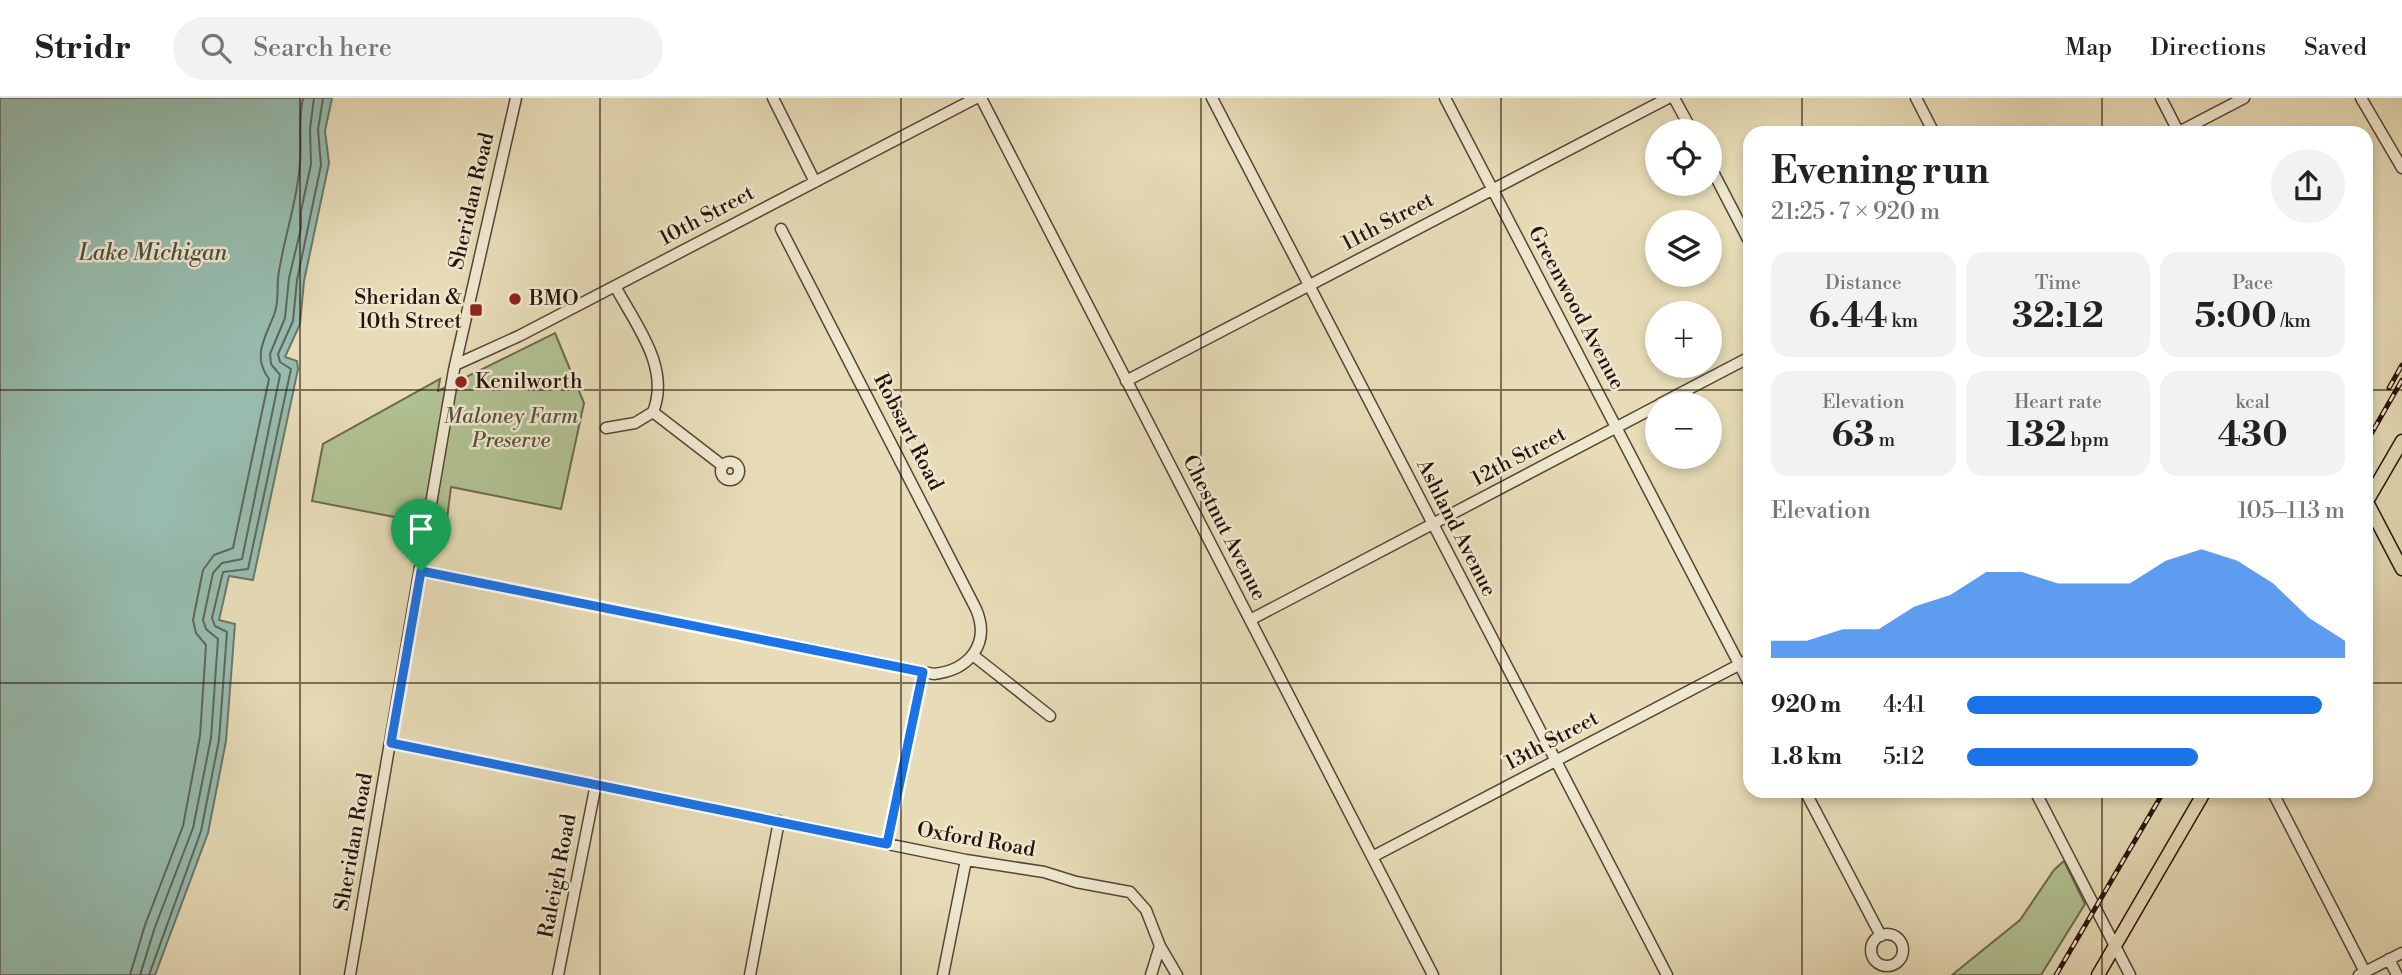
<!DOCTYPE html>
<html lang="en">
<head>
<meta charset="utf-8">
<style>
  :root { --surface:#fff; --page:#f2f2f2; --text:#222; --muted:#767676; --line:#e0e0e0; --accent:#1a73e8 }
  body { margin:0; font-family:"Libre Bodoni",serif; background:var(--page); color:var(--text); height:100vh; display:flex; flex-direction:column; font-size:26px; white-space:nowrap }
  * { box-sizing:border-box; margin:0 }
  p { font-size:23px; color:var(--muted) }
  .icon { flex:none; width:38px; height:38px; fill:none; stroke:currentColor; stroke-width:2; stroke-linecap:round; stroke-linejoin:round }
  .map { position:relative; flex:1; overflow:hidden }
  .side { position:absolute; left:1743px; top:28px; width:630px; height:672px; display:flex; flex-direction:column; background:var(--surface); border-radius:21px; box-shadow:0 4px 10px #0003 }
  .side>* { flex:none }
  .fabs { position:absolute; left:1645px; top:21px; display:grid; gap:14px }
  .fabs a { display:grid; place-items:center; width:77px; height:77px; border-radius:50%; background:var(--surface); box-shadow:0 4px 10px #0003; font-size:35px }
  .pin { position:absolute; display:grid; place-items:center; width:60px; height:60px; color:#fff; margin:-72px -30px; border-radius:50% 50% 50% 0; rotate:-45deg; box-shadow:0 0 7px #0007 }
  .pin .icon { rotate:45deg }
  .round { display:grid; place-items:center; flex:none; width:74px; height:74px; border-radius:37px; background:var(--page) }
  .head { display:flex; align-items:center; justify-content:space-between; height:119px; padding:0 28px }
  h1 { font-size:38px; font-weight:800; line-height:52px }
  .stats { display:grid; grid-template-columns:repeat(3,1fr); gap:10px; height:119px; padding:7px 28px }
  .stats div { display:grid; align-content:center; border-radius:18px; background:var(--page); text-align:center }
  .stats b { font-size:35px; font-weight:800 }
  .stats small { font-size:19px; font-weight:400 }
  .stats p { font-size:19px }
  .chart { height:196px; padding:14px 28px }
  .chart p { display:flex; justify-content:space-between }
  .chart svg { width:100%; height:126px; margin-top:7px; fill:var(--accent); opacity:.7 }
  ul { padding:0 28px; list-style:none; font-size:23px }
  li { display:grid; grid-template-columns:112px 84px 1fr; align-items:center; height:52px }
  li i { height:18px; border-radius:9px; background:var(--accent) }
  header { display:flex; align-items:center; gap:42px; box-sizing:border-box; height:98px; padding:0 35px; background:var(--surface); border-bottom:2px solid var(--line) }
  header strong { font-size:33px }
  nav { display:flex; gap:38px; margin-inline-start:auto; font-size:24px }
  .search { width:490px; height:63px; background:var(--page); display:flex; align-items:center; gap:18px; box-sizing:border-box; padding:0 24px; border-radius:38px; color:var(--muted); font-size:26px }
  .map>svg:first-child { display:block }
  .green { fill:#b1c292; stroke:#6c6a4e; stroke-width:2 }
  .water { fill:#97bcae; stroke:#6a786c; stroke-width:2 }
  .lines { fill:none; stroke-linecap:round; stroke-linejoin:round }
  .shore { stroke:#5e675c; stroke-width:2 }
  .minor-casing { stroke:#564434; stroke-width:13 }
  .major-casing { stroke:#261209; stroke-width:15 }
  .minor { stroke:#efe8d0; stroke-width:10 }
  .major { stroke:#e7dcb7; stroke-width:12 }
  .rail-casing { stroke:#261209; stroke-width:5 }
  .rail { stroke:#efe8d0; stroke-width:2.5; stroke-dasharray:8; stroke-linecap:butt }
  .route-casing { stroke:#fff; stroke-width:14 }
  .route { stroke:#1a73e8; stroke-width:9 }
  .grid { fill:none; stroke:#261209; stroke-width:2; stroke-opacity:0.55 }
  .poi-dot { fill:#8f2418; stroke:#efe8d0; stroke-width:2.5 }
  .labels { text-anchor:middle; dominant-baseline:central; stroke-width:5; stroke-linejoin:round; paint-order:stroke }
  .street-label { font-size:21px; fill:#261209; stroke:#efe8d0 }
  .poi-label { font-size:21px; fill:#261209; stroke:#efe8d0; text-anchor:start }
  .park-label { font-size:21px; font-style:italic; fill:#575039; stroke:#efe8d0 }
  .water-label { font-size:23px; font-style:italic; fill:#4e4e43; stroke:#efe8d0 }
</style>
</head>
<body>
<header>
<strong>Stridr</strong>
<div class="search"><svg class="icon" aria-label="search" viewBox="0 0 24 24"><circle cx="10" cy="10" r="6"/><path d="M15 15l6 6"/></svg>Search here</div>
<nav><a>Map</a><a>Directions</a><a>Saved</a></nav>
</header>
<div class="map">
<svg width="2402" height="877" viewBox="0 0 2402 877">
  <rect width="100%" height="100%" fill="#e7dcb7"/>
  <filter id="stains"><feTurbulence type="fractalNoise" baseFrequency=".00286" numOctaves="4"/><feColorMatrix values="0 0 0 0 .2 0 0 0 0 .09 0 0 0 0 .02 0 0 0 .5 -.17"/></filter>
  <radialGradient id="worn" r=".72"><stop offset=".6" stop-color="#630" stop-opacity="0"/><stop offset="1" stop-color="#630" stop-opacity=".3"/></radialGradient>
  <path class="green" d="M555 235 584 305 561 411 451 389 446 429 312 403 323 346 440 281 438 293Z
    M2064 763 2085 806 2041 877H1952L2020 822 2054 772Z"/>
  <path class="water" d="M0 0H332L325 33 329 65 304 183 300 226 285 259 297 263 298 271 253 482 229 478 219 522 235 526 226 643 208 735 155 877H0Z"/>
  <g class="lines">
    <path class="shore" d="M130 877 145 827 183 728 200 638 206 547 196 535 193 522 203 472 214 457 233 450 269 281C252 258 265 240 274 217 279 205 277 192 278 180 283 141 298 103 300 64 302 42 298 22 303 0
      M140 877 155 829 193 730 211 640 218 541 206 531 203 522 213 475 222 465 242 461 280 277 271 266 270 256 285 220 289 180 301 130V113L311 66 310 31 314 0
      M149 877 201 733 219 642 227 534 215 528 212 520 223 474 248 471 291 271 280 264 278 256 293 223 297 182 321 67 318 32 323 0"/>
    <g class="minor-casing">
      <path id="minor" d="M773 0 815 84
        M981 0 1433 877
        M1212 0 1667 877
        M1445 0 1750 587
        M1674 0 1692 33
        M1916 0 1934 35
        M2161 0 2179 35
        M2361 0 2402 70
        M2177 35 2244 0
        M1710 68 1750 145
        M615 188C635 226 671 269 653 314L723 368
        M455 267 519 238 976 0
        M1126 283 1668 0
        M1660 306 1750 259
        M606 330 635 325 653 314
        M721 373a9 9 0 1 1 18 0a9 9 0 1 1-18 0Z
        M421 473 934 576C969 572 991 546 976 511L781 131
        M1250 522 1657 308
        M974 558 1050 618
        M391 645 966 762 1044 774 1076 784 1130 794 1146 812 1160 848 1177 877
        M1805 693 1881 838
        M2035 693 2130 877
        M2272 693 2365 874
        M887 746 923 574
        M1372 759 1750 561
        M1871 852a16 16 0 1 1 32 0a16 16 0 1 1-32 0Z
        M2389 861 2397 877
        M350 877 454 272 516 0
        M558 877 596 686
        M750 877 779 723
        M943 877 966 762
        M1151 877 1160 848
        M2359 877 2402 855"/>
    </g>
    <g class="major-casing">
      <path id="major" d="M2367 404 2402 471
        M2366 405 2402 343
        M2098 877 2205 693"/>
    </g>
    <use href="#minor" class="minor"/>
    <use href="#major" class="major"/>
    <g class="rail-casing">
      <path id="rail" d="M2389 290 2402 267
        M2366 345 2402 282
        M2056 877 2164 693"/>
    </g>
    <use href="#rail" class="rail"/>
  </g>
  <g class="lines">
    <g class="route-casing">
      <path id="route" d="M421 473 923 574 887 746 391 645Z"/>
    </g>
    <use href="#route" class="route"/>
  </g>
  <path class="grid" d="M300 0V877M600 0V877M901 0V877M1201 0V877M1501 0V877M1802 0V35M2102 0V35M0 292H1750M2366 292H2402M0 585H1750M2366 585H2402M1802 693V877M2102 693V877"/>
  <g class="poi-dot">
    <circle cx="515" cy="201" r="7"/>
    <rect x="469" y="205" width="14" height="14" rx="3.5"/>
    <circle cx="461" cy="284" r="7"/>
  </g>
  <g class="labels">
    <g class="street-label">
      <text transform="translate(472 103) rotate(-77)">Sheridan Road</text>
      <text transform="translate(707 118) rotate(-28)">10th Street</text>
      <text transform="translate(1388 124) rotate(-28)">11th Street</text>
      <text transform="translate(1576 210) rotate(62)">Greenwood Avenue</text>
      <text transform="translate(908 334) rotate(63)">Robsart Road</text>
      <text transform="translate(1519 359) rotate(-28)">12th Street</text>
      <text transform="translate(1224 430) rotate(63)">Chestnut Avenue</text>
      <text transform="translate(1456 430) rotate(63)">Ashland Avenue</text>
      <text transform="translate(1552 643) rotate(-28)">13th Street</text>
      <text transform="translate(976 742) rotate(10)">Oxford Road</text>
      <text transform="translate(354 744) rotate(-80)">Sheridan Road</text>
      <text transform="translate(558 778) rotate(-79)">Raleigh Road</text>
    </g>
    <g class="poi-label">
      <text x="462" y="200" text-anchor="end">Sheridan &amp;<tspan x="462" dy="24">10th Street</tspan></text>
      <text x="529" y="201">BMO</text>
      <text x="475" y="284">Kenilworth</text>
    </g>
    <g class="park-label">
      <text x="511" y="319">Maloney Farm<tspan x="511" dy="24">Preserve</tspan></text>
    </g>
    <g class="water-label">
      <text x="153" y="155">Lake Michigan</text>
    </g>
  </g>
  <rect width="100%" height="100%" filter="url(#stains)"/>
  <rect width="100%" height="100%" fill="url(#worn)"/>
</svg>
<div class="fabs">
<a><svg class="icon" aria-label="locate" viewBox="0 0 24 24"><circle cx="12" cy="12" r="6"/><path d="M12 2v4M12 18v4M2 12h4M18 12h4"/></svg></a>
<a><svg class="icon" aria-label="layers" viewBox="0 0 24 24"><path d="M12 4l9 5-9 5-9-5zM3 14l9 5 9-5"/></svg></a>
<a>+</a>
<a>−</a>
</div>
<div class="pin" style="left:421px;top:473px;background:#1e9e55"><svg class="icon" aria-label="arrive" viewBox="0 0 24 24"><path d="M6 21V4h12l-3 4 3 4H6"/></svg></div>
<section class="side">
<div class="head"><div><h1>Evening run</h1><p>21:25 · 7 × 920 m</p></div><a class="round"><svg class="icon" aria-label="share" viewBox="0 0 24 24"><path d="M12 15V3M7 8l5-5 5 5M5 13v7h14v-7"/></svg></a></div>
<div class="stats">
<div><p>Distance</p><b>6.44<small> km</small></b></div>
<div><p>Time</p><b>32:12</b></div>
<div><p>Pace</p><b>5:00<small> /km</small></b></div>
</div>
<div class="stats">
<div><p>Elevation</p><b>63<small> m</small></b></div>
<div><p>Heart rate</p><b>132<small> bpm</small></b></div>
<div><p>kcal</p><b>430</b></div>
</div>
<div class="chart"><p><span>Elevation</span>105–113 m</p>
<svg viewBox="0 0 160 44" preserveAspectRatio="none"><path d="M0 44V38L10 38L20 34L30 34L40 26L50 22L60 14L70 14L80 18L90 18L100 18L110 10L120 6L130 10L140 18L150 30L160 38V44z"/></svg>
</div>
<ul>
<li><b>920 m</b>4:41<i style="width:94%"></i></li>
<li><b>1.8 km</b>5:12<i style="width:61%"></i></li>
</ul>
</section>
</div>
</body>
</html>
